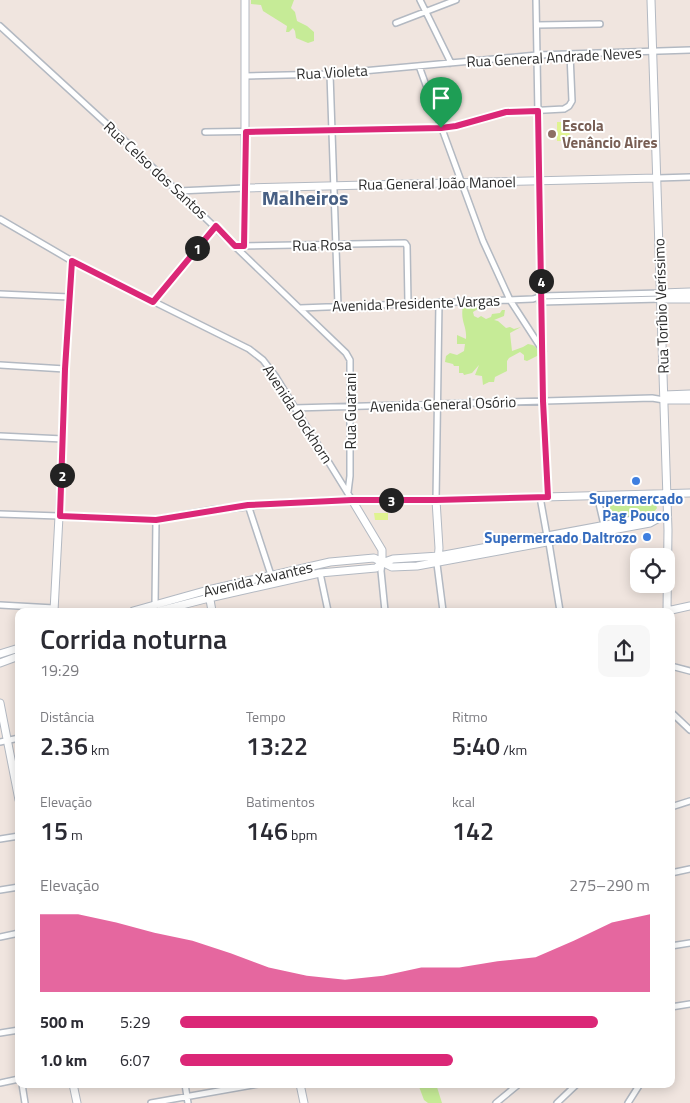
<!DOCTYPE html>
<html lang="pt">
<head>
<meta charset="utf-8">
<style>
  :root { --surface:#fff; --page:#f7f7f7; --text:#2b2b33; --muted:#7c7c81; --accent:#db2777 }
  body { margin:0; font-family:"Titillium Web",sans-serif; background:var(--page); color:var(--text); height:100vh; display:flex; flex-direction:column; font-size:19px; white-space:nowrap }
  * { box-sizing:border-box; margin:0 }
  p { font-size:16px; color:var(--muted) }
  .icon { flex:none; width:28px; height:28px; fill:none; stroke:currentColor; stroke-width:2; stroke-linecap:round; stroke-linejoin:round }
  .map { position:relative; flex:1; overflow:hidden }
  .panel { position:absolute; left:15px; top:608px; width:660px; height:480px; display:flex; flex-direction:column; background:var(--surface); border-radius:10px; box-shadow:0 2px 12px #0003 }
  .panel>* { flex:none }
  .fabs { position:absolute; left:630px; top:548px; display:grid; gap:10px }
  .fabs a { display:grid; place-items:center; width:45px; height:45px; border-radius:10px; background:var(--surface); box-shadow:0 2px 12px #0003; font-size:25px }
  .pin { position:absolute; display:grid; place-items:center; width:42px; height:42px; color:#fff; margin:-51px -21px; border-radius:50% 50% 50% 0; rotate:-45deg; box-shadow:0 0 5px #0007 }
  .pin .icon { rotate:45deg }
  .km { position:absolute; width:25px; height:25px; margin:-12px; border-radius:50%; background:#222; color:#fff; font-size:14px; line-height:25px; text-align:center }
  .round { display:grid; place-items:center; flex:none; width:52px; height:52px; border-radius:10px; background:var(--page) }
  .summary { display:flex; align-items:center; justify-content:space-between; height:85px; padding:0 25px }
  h1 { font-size:28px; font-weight:600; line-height:38px }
  .stats { display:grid; grid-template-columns:repeat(3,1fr); gap:8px; height:85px; padding:5px 25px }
  .stats div { display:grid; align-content:center }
  .stats b { font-size:25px; font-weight:600 }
  .stats small { font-size:14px; font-weight:400 }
  .stats p { font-size:14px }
  .chart { height:140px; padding:10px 25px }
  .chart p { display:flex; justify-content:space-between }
  .chart svg { width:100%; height:90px; margin-top:5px; fill:var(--accent); opacity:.7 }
  ul { padding:0 25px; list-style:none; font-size:16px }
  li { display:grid; grid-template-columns:80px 60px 1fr; align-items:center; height:38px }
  li i { height:12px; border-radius:6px; background:var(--accent) }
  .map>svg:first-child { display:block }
  .green { fill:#c6eb97 }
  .pitch { fill:#e0f391 }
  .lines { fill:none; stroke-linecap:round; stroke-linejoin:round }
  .street-casing { stroke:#b3b9c2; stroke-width:8 }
  .secondary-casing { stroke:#b3b9c2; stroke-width:9 }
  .street { stroke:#fff; stroke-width:5 }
  .secondary { stroke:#fff; stroke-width:7 }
  .route-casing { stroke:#fff; stroke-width:10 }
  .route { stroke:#db2777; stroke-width:6 }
  .education-dot { fill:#8d6e63; stroke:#fff; stroke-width:2 }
  .shop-dot { fill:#3f7fe0; stroke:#fff; stroke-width:2 }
  .labels { text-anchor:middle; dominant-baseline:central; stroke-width:4; stroke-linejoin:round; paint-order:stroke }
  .street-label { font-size:15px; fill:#2d2d2d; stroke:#fff }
  .education-label { font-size:15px; font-weight:bold; fill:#785e54; stroke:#fff; text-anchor:start }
  .shop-label { font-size:15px; font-weight:bold; fill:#366cbe; stroke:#fff }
  .district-label { font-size:20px; font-weight:bold; fill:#486084; stroke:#fff }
</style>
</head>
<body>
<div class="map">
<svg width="690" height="1103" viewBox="0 0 690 1103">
  <rect width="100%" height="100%" fill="#f0e5df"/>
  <path class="green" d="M251 0H294L291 8 295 12 297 21 307 26 314 32V41L308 43 296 38 295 31 293 28 289 32H286L287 26 263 11 261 5 251 4Z
    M476 305 478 309 473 312 474 316 478 318 481 316 486 319 491 317 492 314 500 313 502 310H505L504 316 494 320 498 321 506 328 510 327 514 329 521 327 510 333 512 351 523 347 528 344C535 345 537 347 539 355L527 361 524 360V355L520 352 509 358 507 361V371L495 377 494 382H489L483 385 482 376 475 375 479 365 472 373 464 375 463 373H459V366H454L453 364 445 362 446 356 450 353 457 355 464 351 465 344H457V335L466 339C467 325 460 322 463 306Z
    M604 500H654L657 508 654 512 609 521Z
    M418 1084H436L442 1103H428L424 1100Z"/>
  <path class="pitch" d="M557 122H569L570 141H557Z
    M374 513H388V520H375Z"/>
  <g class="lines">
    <g class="street-casing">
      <path id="street" d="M420 0 451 63
        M536 0 543 401 548 497
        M396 23 456 0
        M537 25 600 24
        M0 26 121 137 346 353 350 360V476L348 492
        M419 66 483 241 510 300 543 351
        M330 74 338 306
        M245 76 330 74 537 55 690 50
        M205 132 441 128 456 126 506 112 564 109 569 106 572 101 570 54
        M657 178 690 177
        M178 191 245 188 244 246
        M0 219 72 261 249 349 263 360 276 377 352 500
        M235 246 405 243 407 246 408 303
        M0 294 69 297
        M153 302 215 226
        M540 302 661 299
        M300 308 533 299 542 296 661 293
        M0 365 65 369
        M294 408 652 398 664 400
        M0 436 63 439
        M597 495 604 525
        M540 497 547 536
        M436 500 439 302
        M248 505 271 575
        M0 514 59 516 65 369 72 261
        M549 543 560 611
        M382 563 381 571 385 611
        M437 564 443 611
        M320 573 328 611
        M0 605 54 608
        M155 605 156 520
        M671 666 690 671
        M671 712 690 730
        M0 742 19 738
        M671 807 690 801
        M0 839 19 836
        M671 873 690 869
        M0 890 19 887
        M0 937 19 933
        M671 946 690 943
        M671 1007 690 1004
        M0 1033 19 1030
        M0 1083 19 1079
        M22 1084 25 1103
        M185 1084 188 1103
        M151 1103 258 1084
        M496 1103 519 1084
        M557 1103 577 1084
        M628 1103 640 1084"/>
    </g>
    <g class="secondary-casing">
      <path id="secondary" d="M245 0V188L657 178
        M651 0 668 530 667 611 690 606
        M661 293 690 292
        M661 299H690
        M664 395 690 394
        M664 400H690
        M352 500 382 550V563
        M436 500 439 548 438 560
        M209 594 212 611
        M54 611 59 516 156 520 213 510 270 504 352 500H436L690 493
        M133 611 208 590 330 562 374 558 392 567 417 566 650 523 659 518
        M159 611 209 598 320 573 376 568 382 563 393 559 439 556 649 517 660 518
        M0 654 19 648
        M0 663 19 656
        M0 703 19 800
        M73 1084 77 1103
        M300 1084 304 1103"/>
    </g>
    <use href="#street" class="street"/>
    <use href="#secondary" class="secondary"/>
  </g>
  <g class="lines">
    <g class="route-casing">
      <path id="route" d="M538 111 543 401 548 497 436 500H352L270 504 248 505 156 520 60 516 65 369 72 261 153 302 216 226 235 246H244L246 132 441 128 456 126 506 112Z"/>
    </g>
    <use href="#route" class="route"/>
  </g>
  <circle class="education-dot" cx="552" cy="134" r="5"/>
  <g class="shop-dot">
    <circle cx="636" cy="481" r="5"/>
    <circle cx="647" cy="537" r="5"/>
  </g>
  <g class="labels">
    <g class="street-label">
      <text transform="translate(554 57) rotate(-3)">Rua General Andrade Neves</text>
      <text transform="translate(332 72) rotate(-3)">Rua Violeta</text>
      <text transform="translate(156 170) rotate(43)">Rua Celso dos Santos</text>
      <text transform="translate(437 183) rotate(-1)">Rua General João Manoel</text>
      <text transform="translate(322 245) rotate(-1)">Rua Rosa</text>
      <text transform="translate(416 303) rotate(-2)">Avenida Presidente Vargas</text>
      <text transform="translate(661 306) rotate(-92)">Rua Toríbio Veríssimo</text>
      <text transform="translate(443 404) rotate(-2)">Avenida General Osório</text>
      <text transform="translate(350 411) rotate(-90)">Rua Guarani</text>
      <text transform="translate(298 414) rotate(57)">Avenida Dockhorn</text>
      <text transform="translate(258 579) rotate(-13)">Avenida Xavantes</text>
    </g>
    <g class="education-label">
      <text x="562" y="125">Escola<tspan x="562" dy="17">Venâncio Aires</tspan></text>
    </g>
    <g class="shop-label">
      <text x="636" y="498">Supermercado<tspan x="636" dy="17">Pag Pouco</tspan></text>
      <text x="637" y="537" text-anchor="end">Supermercado Daltrozo</text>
    </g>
    <g class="district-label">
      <text x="305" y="197">Malheiros</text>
    </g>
  </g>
</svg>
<div class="fabs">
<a><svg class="icon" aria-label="locate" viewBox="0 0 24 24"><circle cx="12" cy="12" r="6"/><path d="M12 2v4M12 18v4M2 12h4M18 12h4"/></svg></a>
</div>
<div class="pin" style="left:441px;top:128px;background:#1e9e55"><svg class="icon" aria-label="arrive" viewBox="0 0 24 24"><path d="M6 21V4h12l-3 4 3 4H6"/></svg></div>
<b class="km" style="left:197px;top:248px">1</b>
<b class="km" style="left:62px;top:475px">2</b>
<b class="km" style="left:391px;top:500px">3</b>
<b class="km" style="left:541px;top:281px">4</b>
<section class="panel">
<div class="summary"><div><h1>Corrida noturna</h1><p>19:29</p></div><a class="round"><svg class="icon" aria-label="share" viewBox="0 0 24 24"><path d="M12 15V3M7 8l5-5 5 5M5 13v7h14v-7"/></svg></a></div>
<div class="stats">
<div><p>Distância</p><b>2.36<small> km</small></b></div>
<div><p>Tempo</p><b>13:22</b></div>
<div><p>Ritmo</p><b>5:40<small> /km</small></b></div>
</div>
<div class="stats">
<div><p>Elevação</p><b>15<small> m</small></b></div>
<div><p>Batimentos</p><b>146<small> bpm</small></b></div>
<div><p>kcal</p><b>142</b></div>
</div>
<div class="chart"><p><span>Elevação</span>275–290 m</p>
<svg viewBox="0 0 160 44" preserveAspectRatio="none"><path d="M0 44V6L10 6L20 10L30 15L40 19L50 25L60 32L70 36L80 38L90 36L100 32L110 32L120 29L130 27L140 19L150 10L160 6V44z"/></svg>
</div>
<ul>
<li><b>500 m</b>5:29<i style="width:89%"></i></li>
<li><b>1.0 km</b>6:07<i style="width:58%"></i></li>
</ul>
</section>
</div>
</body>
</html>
